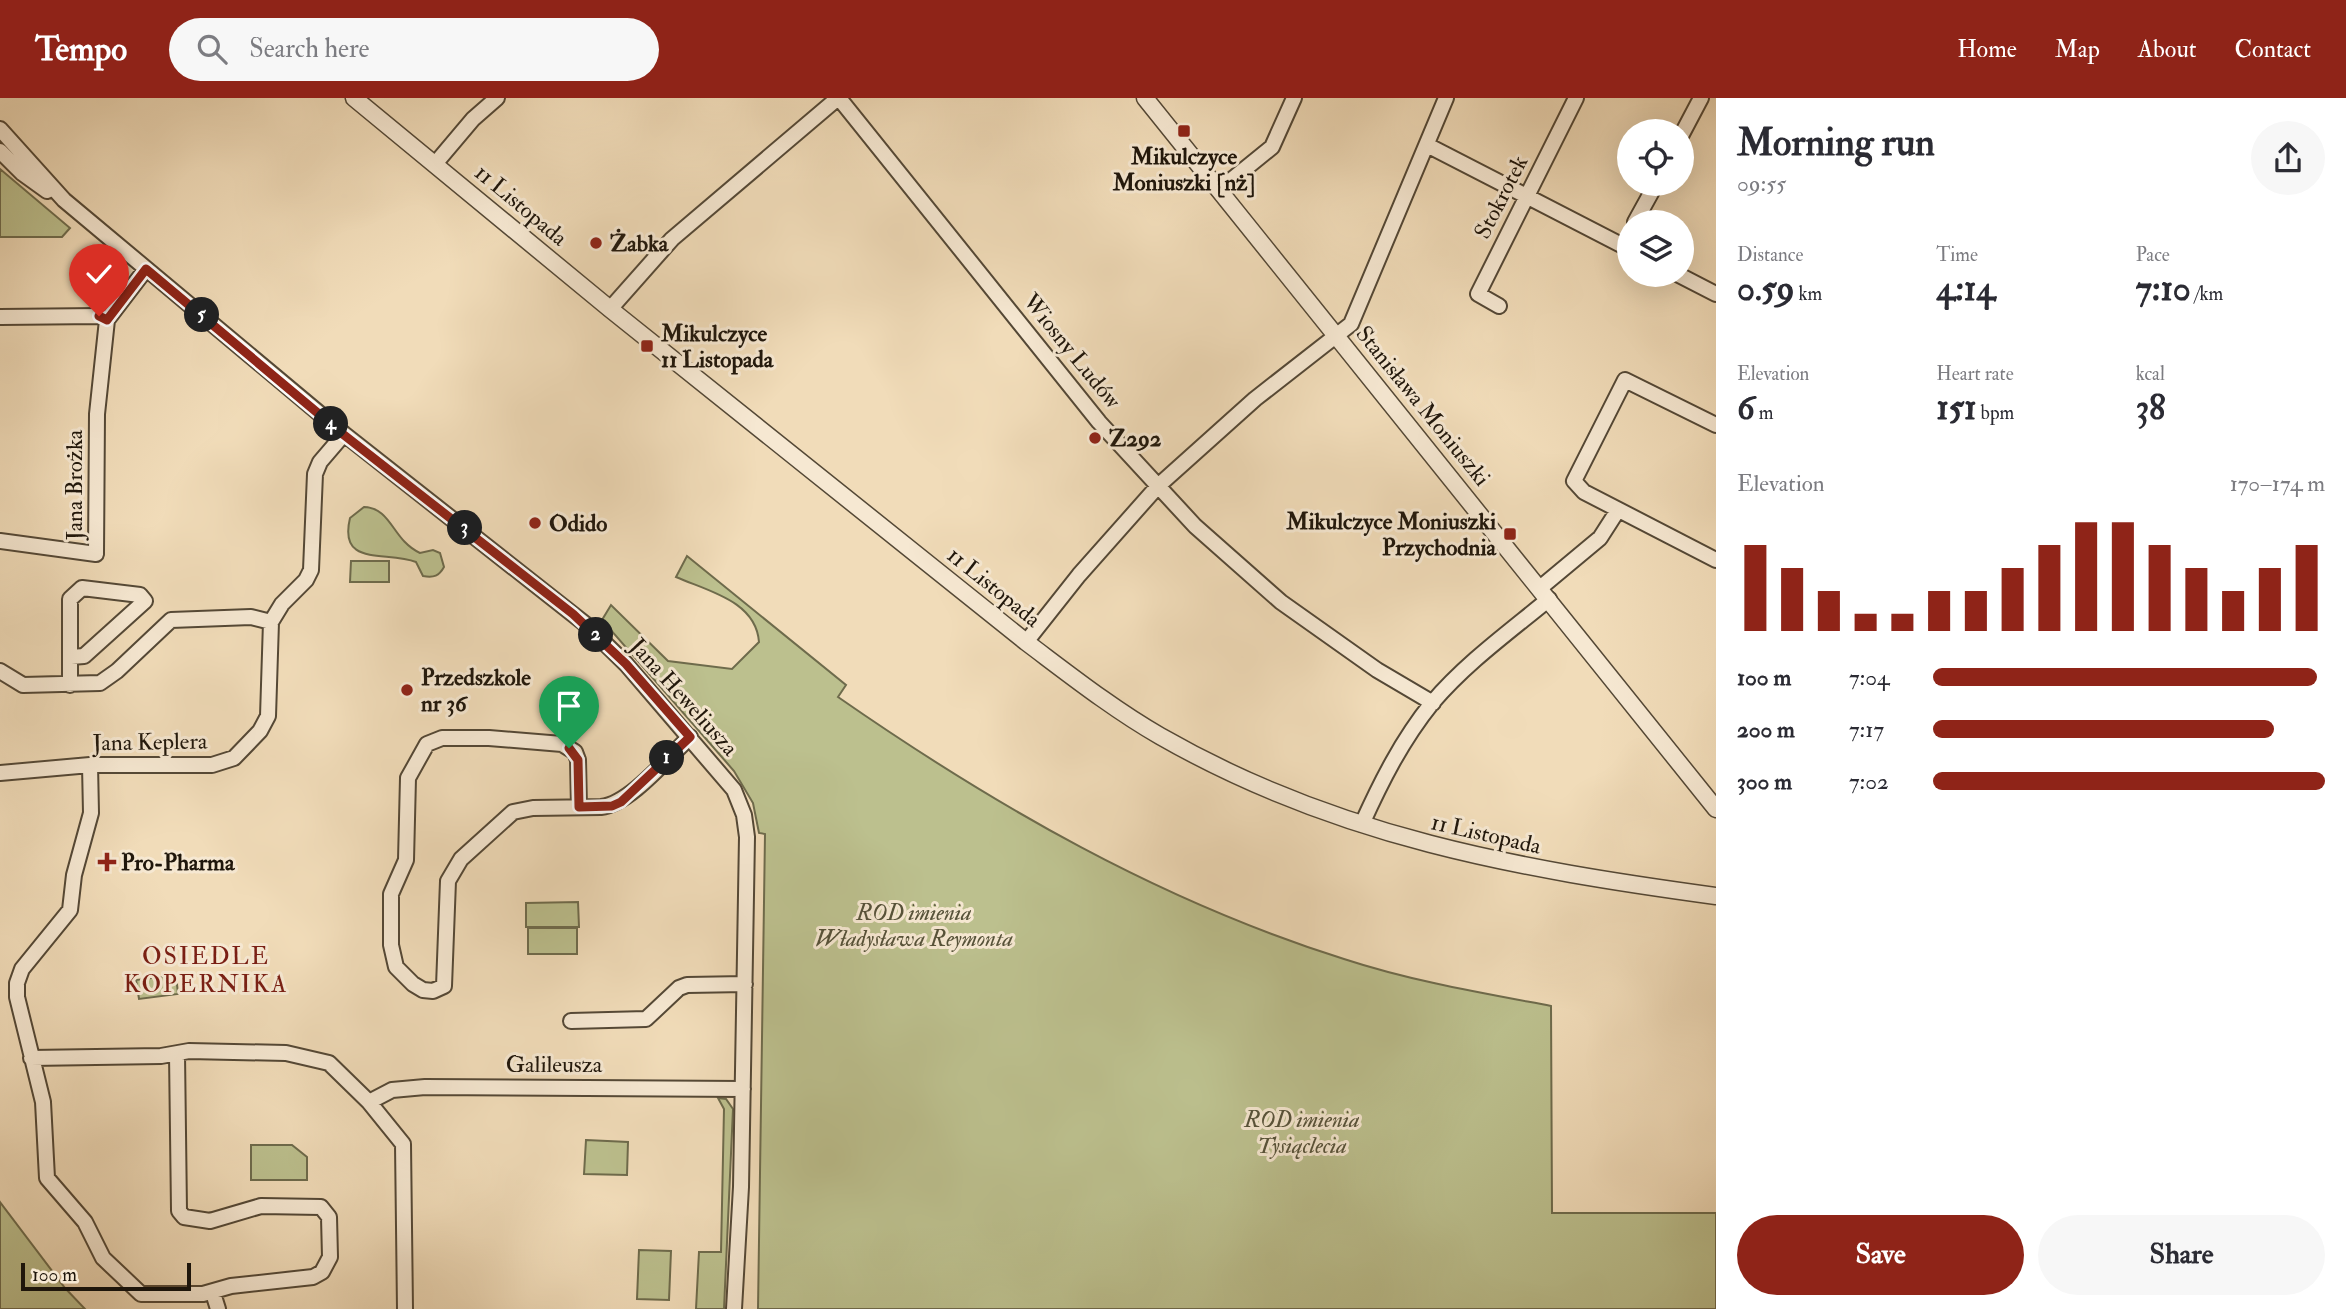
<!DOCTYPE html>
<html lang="en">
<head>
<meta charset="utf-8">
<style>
  :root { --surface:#fff; --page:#f7f7f7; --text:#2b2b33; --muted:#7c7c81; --accent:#8f2418 }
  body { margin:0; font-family:"IM FELL Double Pica",serif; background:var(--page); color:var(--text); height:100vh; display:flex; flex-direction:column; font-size:26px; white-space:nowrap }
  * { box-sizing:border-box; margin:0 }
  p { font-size:23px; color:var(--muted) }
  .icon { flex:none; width:38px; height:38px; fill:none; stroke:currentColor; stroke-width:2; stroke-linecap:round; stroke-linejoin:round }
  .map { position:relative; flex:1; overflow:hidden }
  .panel { display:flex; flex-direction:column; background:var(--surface); width:630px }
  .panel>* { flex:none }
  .tools { position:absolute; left:1617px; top:21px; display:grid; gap:14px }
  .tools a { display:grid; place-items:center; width:77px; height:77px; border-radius:50%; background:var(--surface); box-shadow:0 7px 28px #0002; font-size:35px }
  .scale { position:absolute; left:21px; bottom:18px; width:170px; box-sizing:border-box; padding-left:7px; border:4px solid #1f160b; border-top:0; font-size:19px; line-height:24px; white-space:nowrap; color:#1f160b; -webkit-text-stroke:5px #f6e8d2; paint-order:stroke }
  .pin { position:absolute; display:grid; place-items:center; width:60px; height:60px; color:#fff; margin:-72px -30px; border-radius:50% 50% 50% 0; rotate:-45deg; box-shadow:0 0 7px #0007 }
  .pin .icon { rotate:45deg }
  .km { position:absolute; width:35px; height:35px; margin:-18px; border-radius:50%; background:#222; color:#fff; font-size:19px; line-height:35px; text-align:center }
  .round { display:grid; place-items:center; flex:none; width:74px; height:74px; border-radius:37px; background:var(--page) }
  .headline { display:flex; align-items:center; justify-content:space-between; height:119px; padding:0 21px }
  h1 { font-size:38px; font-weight:800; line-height:52px }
  .stats { display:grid; grid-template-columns:repeat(3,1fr); gap:10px; height:119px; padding:7px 21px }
  .stats div { display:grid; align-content:center }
  .stats b { font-size:35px; font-weight:800 }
  .stats small { font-size:19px; font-weight:400 }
  .stats p { font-size:19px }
  .chart { height:196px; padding:14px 21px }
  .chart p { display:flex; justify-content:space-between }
  .chart svg { width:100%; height:126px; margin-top:7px; stroke:var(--accent); stroke-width:6 }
  .cta { display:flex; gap:14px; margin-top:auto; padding:14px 21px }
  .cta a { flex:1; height:80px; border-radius:42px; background:var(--accent); color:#fff; font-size:28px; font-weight:800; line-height:80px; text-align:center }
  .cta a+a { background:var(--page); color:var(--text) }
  ul { padding:0 21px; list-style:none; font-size:23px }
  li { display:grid; grid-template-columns:112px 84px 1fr; align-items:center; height:52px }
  li i { height:18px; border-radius:9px; background:var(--accent) }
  header { display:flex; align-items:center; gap:42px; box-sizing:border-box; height:98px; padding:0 35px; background:var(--accent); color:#fff }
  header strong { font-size:33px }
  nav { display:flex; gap:38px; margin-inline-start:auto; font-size:24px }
  .search { width:490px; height:63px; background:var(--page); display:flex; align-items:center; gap:18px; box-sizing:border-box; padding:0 24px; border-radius:38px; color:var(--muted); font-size:26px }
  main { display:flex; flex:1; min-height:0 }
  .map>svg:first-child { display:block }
  .green { fill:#bcc08e; stroke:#6e6b4c; stroke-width:2 }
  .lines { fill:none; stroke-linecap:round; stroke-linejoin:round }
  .minor-casing { stroke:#544836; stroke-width:18 }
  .tertiary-casing { stroke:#544836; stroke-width:19 }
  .minor { stroke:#f6e8d2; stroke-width:14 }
  .tertiary { stroke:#f6e8d2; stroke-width:16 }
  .route-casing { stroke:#fff; stroke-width:14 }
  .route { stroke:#8f2418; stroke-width:9 }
  .poi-dot { fill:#8f2418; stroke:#f6e8d2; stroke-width:2.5 }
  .labels { text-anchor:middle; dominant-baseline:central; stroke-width:6; stroke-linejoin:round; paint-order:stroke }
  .poi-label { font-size:23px; font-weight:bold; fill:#1f160b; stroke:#f6e8d2; text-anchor:start }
  .street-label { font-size:23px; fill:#1f160b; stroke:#f6e8d2 }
  .park-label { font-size:23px; font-style:italic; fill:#565239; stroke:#f6e8d2 }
  .neighbourhood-label { font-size:24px; letter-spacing:2px; fill:#7a1f14; stroke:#f6e8d2 }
</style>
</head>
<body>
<header>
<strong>Tempo</strong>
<div class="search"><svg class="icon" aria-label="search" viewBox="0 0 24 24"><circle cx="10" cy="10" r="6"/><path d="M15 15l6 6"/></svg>Search here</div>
<nav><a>Home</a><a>Map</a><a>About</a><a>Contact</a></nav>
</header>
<main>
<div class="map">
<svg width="1716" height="1211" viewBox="0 0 1716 1211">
  <rect width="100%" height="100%" fill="#f1dcb9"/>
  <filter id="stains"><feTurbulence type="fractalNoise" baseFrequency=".00286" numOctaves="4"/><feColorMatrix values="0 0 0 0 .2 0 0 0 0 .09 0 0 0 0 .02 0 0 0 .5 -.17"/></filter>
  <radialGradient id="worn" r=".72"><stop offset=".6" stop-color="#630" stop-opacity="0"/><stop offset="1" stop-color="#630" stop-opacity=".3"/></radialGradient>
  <path class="green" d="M0 71 70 130 62 139H0Z
    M364 409C392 410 392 442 420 455L433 452 440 455 444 469C439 478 434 480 423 478L416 464C387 452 338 470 350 420Z
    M687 458 846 587 838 599C995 708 1160 803 1344 861 1411 883 1482 895 1551 908L1552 1115H1716V1211H758L765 736 759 735 753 705 734 673 602 522 611 507 668 563 732 571 759 544C756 503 708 493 676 479Z
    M351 463H389V484H350Z
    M578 804 579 829H526V805Z
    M528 830H577V856H528Z
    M176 877 178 896 139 901 136 882Z
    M718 1000 726 1001 733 1011 724 1211H696L699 1154H721L724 1011Z
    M586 1042 628 1044 627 1077 584 1076Z
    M251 1047H292L307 1059V1082H251Z
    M0 1104 65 1190 85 1211H0Z
    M639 1152 671 1153 669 1202 637 1201Z"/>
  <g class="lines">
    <g class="minor-casing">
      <path id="minor" d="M839 0 1099 324 1195 428 1281 504 1377 572 1433 605
        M0 31 64 102 344 336 584 525 626 566 734 692 744 717 747 739 741 1089 734 1211
        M1682 36 1701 0
        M1427 47 1629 151
        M0 53 22 75 47 93
        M435 66 473 21 497 0
        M1219 92 1272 49 1294 0
        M1635 124 1656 86
        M1679 177 1716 196
        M1499 208 1478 196 1576 0
        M610 211 672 141 838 0
        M0 219 99 218 107 222
        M1716 327 1625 282 1574 383 1584 394 1716 462
        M0 443 96 456 97 316 107 222 146 171
        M1540 490 1600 440 1618 412
        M1026 544 1079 477 1158 388 1255 301 1351 226 1446 0
        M0 573 23 587 100 585 117 573 171 522 251 519 271 524
        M70 587V501L82 490 140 497 145 503 84 558 71 559
        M90 667 91 715 74 777 70 812 22 871 17 885V899L43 1004 47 1080 85 1124 103 1160 141 1196H203L231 1188 313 1179 322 1174 330 1159 329 1119 321 1109 261 1108 210 1123 184 1119 179 1113 177 956
        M0 675 90 667H212L234 660 260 633 268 618 271 524 282 506 306 482 311 472 315 376 320 364 344 336
        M579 709 578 662 575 654 562 646 489 640H442L427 646 408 680 406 762 391 796V847L396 869 413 886 423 892 433 893 444 888 448 783 461 761 513 714 533 710 601 709C630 706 668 659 690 639
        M1362 726C1381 684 1402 642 1432 605 1466 565 1509 534 1549 501
        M571 923 646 921 679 890 687 887 745 886
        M31 960 161 958 189 953 286 955 329 965 369 1004 403 1046 405 1211
        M369 1004 392 992 425 989 743 991
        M213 1195 218 1211"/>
    </g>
    <g class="tertiary-casing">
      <path id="tertiary" d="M354 0 610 211 1026 544C1070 577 1113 611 1160 638 1336 739 1518 771 1716 798
        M1145 0 1716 711"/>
    </g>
    <use href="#minor" class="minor"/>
    <use href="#tertiary" class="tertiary"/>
  </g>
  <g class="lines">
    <g class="route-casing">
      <path id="route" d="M99 218 107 222 146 171 344 337 573 516 626 566 690 639 621 704 612 708 579 709 578 662 569 650"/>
    </g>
    <use href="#route" class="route"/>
  </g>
  <g class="poi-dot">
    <rect x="1177" y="26" width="14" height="14" rx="3.5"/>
    <circle cx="596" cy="145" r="7"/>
    <rect x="640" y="241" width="14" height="14" rx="3.5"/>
    <circle cx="1095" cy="340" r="7"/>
    <circle cx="535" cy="425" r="7"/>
    <rect x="1503" y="429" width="14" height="14" rx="3.5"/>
    <circle cx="407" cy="592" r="7"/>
    <path d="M103.5 753.5h7v7h7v7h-7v7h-7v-7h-7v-7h7z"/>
  </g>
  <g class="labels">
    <g class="poi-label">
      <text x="1184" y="58" text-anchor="middle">Mikulczyce<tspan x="1184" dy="26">Moniuszki [nż]</tspan></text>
      <text x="610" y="145">Żabka</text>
      <text x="661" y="235">Mikulczyce<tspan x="661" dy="26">11 Listopada</tspan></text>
      <text x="1109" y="340">Z292</text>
      <text x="1496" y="423" text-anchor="end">Mikulczyce Moniuszki<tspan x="1496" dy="26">Przychodnia</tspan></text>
      <text x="549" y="425">Odido</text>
      <text x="421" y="579">Przedszkole<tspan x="421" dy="26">nr 36</tspan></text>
      <text x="121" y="764">Pro-Pharma</text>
    </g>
    <g class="street-label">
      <text transform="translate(1501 99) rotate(-63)">Stokrotek</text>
      <text transform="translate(521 107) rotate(40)">11 Listopada</text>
      <text transform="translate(1072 253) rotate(51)">Wiosny Ludów</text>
      <text transform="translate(1423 308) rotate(51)">Stanisława Moniuszki</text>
      <text transform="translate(74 387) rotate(-90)">Jana Brożka</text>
      <text transform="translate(994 489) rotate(39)">11 Listopada</text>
      <text transform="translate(684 599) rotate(48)">Jana Heweliusza</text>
      <text transform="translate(150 644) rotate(-1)">Jana Keplera</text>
      <text transform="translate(1486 736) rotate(13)">11 Listopada</text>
      <text x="554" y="966">Galileusza</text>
    </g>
    <g class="park-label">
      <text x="914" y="814">ROD imienia<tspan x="914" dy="26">Władysława Reymonta</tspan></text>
      <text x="1302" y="1021">ROD imienia<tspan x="1302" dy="26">Tysiąclecia</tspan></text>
    </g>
    <g class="neighbourhood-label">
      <text x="206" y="858">OSIEDLE<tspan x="206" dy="28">KOPERNIKA</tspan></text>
    </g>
  </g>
  <rect width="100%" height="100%" filter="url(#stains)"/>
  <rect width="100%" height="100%" fill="url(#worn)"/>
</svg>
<div class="tools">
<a><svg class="icon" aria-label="locate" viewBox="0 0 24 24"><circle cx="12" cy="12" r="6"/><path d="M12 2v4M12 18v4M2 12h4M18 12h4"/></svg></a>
<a><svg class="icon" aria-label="layers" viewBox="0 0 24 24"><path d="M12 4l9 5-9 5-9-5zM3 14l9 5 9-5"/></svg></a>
</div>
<div class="scale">100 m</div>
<div class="pin" style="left:569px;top:650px;background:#1e9e55"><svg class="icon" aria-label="arrive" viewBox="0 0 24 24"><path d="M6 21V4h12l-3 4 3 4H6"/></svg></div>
<div class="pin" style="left:99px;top:218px;background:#d93025"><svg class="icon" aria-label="check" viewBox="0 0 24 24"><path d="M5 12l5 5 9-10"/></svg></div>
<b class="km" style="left:667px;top:660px">1</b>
<b class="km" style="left:596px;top:537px">2</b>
<b class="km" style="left:465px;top:430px">3</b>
<b class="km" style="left:331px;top:326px">4</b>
<b class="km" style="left:202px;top:217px">5</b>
</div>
<section class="panel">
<div class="headline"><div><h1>Morning run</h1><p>09:55</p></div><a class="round"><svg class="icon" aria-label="share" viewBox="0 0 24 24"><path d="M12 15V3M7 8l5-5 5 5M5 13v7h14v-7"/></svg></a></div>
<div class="stats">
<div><p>Distance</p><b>0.59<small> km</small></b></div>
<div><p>Time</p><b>4:14</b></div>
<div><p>Pace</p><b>7:10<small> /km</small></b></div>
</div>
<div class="stats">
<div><p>Elevation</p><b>6<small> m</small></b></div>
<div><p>Heart rate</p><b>151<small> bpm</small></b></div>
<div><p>kcal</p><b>38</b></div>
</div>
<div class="chart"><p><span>Elevation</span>170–174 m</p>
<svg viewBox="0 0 160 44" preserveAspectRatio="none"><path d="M5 44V14M15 44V22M25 44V30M35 44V38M45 44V38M55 44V30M65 44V30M75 44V22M85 44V14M95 44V6M105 44V6M115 44V14M125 44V22M135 44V30M145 44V22M155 44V14"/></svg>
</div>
<ul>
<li><b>100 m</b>7:04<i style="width:98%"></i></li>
<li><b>200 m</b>7:17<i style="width:87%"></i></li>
<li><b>300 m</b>7:02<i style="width:100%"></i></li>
</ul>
<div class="cta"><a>Save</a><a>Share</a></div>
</section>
</main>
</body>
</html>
